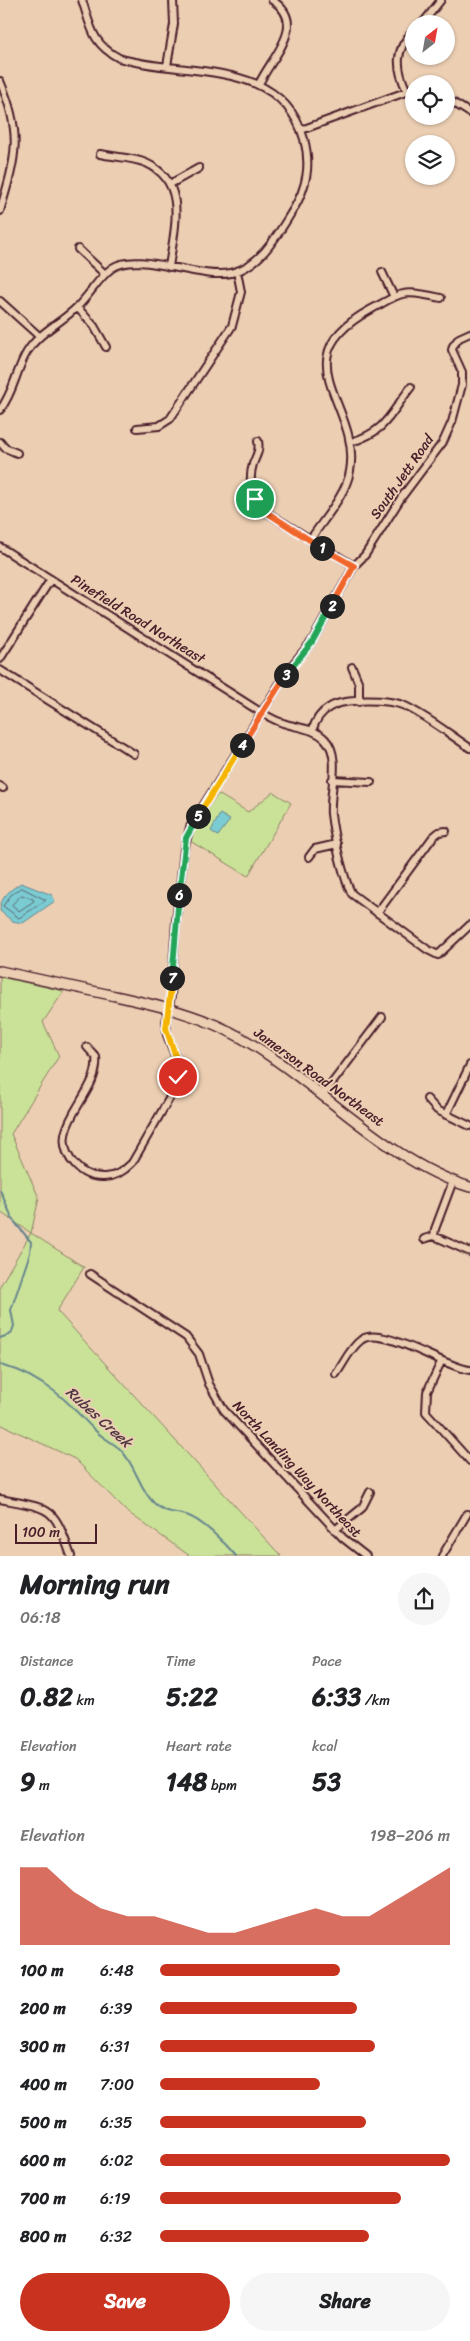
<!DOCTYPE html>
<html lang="en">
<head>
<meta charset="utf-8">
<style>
  :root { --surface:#fff; --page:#f6f6f6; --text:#202124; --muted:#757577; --accent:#c8321e }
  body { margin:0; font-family:Sriracha,sans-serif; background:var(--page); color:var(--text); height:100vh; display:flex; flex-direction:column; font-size:19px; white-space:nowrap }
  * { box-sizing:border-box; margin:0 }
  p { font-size:16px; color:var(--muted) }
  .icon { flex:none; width:28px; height:28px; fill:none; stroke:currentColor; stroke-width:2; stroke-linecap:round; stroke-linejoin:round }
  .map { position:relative; height:1556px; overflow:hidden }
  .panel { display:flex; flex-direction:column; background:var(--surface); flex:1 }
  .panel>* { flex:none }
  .needle { width:32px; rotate:31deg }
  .fabs { position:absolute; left:405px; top:15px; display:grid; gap:10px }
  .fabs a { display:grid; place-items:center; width:50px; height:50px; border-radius:50%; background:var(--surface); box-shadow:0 1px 4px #0004; font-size:25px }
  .scale { position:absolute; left:15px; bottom:12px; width:82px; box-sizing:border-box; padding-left:5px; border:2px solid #4a1f2b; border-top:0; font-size:14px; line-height:18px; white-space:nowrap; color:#4a1f2b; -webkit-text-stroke:4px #eccfb3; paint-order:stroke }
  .pin { position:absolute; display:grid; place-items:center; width:42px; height:42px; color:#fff; margin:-21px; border:2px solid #fff; border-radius:50%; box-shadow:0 1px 5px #0007 }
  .km { position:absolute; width:25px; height:25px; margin:-12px; border-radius:50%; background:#222; color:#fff; font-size:14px; line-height:25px; text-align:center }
  .round { display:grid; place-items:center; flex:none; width:52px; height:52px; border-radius:26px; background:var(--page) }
  .overview { display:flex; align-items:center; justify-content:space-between; height:85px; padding:0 20px }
  h1 { font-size:28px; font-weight:800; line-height:38px }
  .metrics { display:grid; grid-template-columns:repeat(3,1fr); gap:8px; height:85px; padding:5px 20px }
  .metrics div { display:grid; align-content:center }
  .metrics b { font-size:25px; font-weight:800 }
  .metrics small { font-size:14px; font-weight:400 }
  .metrics p { font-size:14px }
  .chart { height:140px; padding:10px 20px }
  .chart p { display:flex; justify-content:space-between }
  .chart svg { width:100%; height:90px; margin-top:5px; fill:var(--accent); opacity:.7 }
  .primary-button { display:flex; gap:10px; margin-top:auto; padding:10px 20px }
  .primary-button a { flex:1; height:58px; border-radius:30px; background:var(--accent); color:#fff; font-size:20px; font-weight:800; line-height:58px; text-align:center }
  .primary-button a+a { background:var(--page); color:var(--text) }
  ul { padding:0 20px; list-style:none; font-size:16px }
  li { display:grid; grid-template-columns:80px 60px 1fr; align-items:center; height:38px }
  li i { height:12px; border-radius:6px; background:var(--accent) }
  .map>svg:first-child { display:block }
  .green { fill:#cae298; stroke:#8a8062 }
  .water { fill:#7acbd2; stroke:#67868f }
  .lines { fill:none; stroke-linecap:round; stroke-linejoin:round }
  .shore { stroke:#5d646e; stroke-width:1 }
  .stream { stroke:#67868f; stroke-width:2 }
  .street-casing { stroke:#4a1f2b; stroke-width:10 }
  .secondary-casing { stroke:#4a1f2b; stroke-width:12 }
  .street { stroke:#eccfb3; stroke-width:6 }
  .secondary { stroke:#eccfb3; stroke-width:9 }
  .split-1-casing { stroke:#fff; stroke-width:10 }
  .split-2-casing { stroke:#fff; stroke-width:10 }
  .split-3-casing { stroke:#fff; stroke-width:10 }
  .split-4-casing { stroke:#fff; stroke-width:10 }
  .split-5-casing { stroke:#fff; stroke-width:10 }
  .split-6-casing { stroke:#fff; stroke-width:10 }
  .split-7-casing { stroke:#fff; stroke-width:10 }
  .split-8-casing { stroke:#fff; stroke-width:10 }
  .split-9-casing { stroke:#fff; stroke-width:10 }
  .split-1 { stroke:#f0652b; stroke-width:6 }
  .split-2 { stroke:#f0652b; stroke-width:6 }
  .split-3 { stroke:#22a559; stroke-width:6 }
  .split-4 { stroke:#f0652b; stroke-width:6 }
  .split-5 { stroke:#f5b400; stroke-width:6 }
  .split-6 { stroke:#22a559; stroke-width:6 }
  .split-7 { stroke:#22a559; stroke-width:6 }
  .split-8 { stroke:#f5b400; stroke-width:6 }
  .split-9 { stroke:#f5b400; stroke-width:6 }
  .labels { text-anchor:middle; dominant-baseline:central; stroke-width:4; stroke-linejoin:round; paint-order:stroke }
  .street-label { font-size:14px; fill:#4a1f2b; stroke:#eccfb3 }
  .water-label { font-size:15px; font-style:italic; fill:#513944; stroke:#eccfb3 }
</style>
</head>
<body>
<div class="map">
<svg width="470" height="1556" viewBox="0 0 470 1556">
  <rect width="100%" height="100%" fill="#eccfb3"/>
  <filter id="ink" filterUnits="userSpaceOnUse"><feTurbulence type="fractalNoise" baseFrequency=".02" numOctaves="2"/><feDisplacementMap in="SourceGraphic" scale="10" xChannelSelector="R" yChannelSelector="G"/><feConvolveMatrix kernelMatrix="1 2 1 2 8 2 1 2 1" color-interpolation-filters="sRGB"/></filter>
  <g filter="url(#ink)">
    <path class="green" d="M273 792 291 803 248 876 190 841 195 826 218 794 248 812Z
      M0 977 64 991 43 1022 59 1056 11 1134 39 1198 31 1233 84 1267 57 1311 281 1556H190L126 1511 75 1459 0 1424V1286L31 1233 0 1212Z"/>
    <path class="water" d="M220 814 230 820 218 836 211 831Z
      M21 883 52 895 55 901 23 923 12 921 0 911C0 897 10 890 21 883Z"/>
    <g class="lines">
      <path class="shore" d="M22 888 46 900 19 918 3 906 11 895Z
        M22 895 33 899 34 901 19 911 12 905Z"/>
      <path class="stream" d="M0 1190 13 1220 31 1242 30 1253 11 1310 14 1326 11 1334 0 1338
        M0 1364C5 1368 8 1367 14 1369 25 1372 37 1381 48 1387 68 1399 81 1418 98 1433 105 1439 113 1443 120 1449 136 1465 139 1489 154 1503 164 1513 174 1512 186 1515 201 1519 226 1544 236 1556"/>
      <g class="street-casing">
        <path id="street" d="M422 24 441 0
          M167 66 174 24 173 0
          M0 81C23 135 16 157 0 211
          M259 84C272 56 309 24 272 0
          M407 91C396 69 394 49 414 31
          M446 98 470 113
          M301 130 414 89
          M100 154C114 157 132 157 146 163 189 182 174 230 169 267
          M170 184 199 168
          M78 249 105 274
          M382 272 394 297
          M0 301 39 336
          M77 307 94 326 106 347
          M0 410C14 392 16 370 27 352 39 332 61 323 77 307 90 295 98 278 112 268 138 250 198 280 231 273 261 266 278 234 293 210 307 187 311 165 304 139 280 56 183 78 119 58 92 44 91 27 82 0
          M137 428 159 426 170 419 232 326 241 292 237 271
          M258 441C260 451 256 456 253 464 247 484 254 498 266 512L354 566
          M0 442 5 448 17 453
          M351 442C387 431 389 415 411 387
          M310 540C323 520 346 495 350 471 362 405 279 360 370 310 403 292 402 289 441 298
          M0 547 262 713C269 717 276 721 283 723 297 728 314 728 325 739 342 757 329 791 331 814 333 832 343 879 352 894L428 950 438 955 470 925
          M0 659 51 579
          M352 667 359 684V702
          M0 670 134 754
          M312 731C315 721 321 712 330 707 345 698 389 699 405 706 428 717 449 734 470 748
          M332 780 371 782
          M0 786 3 788
          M309 857 315 849 337 844
          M377 913 433 837 439 832 446 831
          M87 1047 96 1057C101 1095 41 1128 75 1165 82 1173 91 1177 102 1177 114 1178 124 1171 132 1163L173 1092 178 1077 177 1061 167 1035 166 1022 171 996 176 921 184 850 190 827 289 669 312 641 354 566 365 555 401 498 443 442 452 422 462 385V372L452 350 453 346 459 338 470 333
          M323 1095 382 1017
          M427 1099 437 1110 470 1126
          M446 1115 470 1065
          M453 1181 435 1229 434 1236 470 1252
          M424 1239 434 1236
          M90 1274 186 1337 199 1354 209 1384 224 1410 343 1538 366 1556
          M441 1362 427 1392 426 1412 470 1461
          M336 1374C344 1363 350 1348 361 1340 381 1324 443 1367 470 1370
          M0 1499C52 1509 53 1505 71 1556
          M335 1530 362 1508 370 1492
          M442 1556 467 1514"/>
      </g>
      <g class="secondary-casing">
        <path id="secondary" d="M0 971C37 979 74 987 111 995 156 1005 199 1014 240 1037 317 1081 385 1161 470 1187"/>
      </g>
      <use href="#street" class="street"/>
      <use href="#secondary" class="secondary"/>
    </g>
  </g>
  <g class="lines" filter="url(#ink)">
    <g class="split-1-casing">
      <path id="split-1" d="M255 499 266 512 322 548"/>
    </g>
    <g class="split-2-casing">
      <path id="split-2" d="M322 548 354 566 332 606"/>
    </g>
    <g class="split-3-casing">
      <path id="split-3" d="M286 675 312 642 332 606"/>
    </g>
    <g class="split-4-casing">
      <path id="split-4" d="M242 745 286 675"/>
    </g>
    <g class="split-5-casing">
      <path id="split-5" d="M198 816 242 745"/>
    </g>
    <g class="split-6-casing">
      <path id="split-6" d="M179 895 186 838 198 816"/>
    </g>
    <g class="split-7-casing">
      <path id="split-7" d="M172 978 179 895"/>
    </g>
    <g class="split-8-casing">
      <path id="split-8" d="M172 978 166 1028 176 1058"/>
    </g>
    <g class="split-9-casing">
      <path id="split-9" d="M176 1058 178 1077"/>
    </g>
    <use href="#split-1" class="split-1"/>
    <use href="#split-2" class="split-2"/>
    <use href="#split-3" class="split-3"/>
    <use href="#split-4" class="split-4"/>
    <use href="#split-5" class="split-5"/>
    <use href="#split-6" class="split-6"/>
    <use href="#split-7" class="split-7"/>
    <use href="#split-8" class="split-8"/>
    <use href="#split-9" class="split-9"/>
  </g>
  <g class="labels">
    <g class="street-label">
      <text transform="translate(402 477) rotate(-55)">South Jett Road</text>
      <text transform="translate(138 619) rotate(32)">Pinefield Road Northeast</text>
      <text transform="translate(319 1077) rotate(36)">Jamerson Road Northeast</text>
      <text transform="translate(297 1469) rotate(47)">North Landing Way Northeast</text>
    </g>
    <g class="water-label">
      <text transform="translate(99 1417) rotate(42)">Rubes Creek</text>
    </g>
  </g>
</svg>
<div class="fabs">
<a><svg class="needle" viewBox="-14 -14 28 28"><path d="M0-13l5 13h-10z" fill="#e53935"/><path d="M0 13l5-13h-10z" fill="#757577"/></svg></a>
<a><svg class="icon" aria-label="locate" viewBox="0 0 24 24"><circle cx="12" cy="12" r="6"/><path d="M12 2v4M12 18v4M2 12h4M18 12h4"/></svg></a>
<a><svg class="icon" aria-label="layers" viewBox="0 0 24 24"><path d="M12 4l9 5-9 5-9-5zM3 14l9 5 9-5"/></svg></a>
</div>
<div class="scale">100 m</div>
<div class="pin" style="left:255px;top:499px;background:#1e9e55"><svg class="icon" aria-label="arrive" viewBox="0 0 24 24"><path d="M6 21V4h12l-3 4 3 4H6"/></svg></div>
<div class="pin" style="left:178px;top:1077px;background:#d93025"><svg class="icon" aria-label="check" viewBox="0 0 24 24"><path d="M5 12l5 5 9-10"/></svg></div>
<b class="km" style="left:322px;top:548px">1</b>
<b class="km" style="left:332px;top:606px">2</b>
<b class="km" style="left:286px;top:675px">3</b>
<b class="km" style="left:242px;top:745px">4</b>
<b class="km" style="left:198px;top:816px">5</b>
<b class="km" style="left:179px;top:895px">6</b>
<b class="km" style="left:172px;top:978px">7</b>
</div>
<section class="panel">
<div class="overview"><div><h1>Morning run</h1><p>06:18</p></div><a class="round"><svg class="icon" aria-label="share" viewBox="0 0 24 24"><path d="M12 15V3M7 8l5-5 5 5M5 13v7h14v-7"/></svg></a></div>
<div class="metrics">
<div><p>Distance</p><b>0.82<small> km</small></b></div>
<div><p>Time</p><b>5:22</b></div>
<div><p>Pace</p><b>6:33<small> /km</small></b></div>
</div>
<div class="metrics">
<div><p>Elevation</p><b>9<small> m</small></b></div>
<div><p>Heart rate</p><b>148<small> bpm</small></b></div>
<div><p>kcal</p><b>53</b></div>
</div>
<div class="chart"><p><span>Elevation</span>198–206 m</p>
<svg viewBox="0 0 160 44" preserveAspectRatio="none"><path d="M0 44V6L10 6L20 18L30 26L40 30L50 30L60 34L70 38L80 38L90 34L100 30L110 26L120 30L130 30L140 22L150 14L160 6V44z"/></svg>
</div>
<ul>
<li><b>100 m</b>6:48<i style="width:62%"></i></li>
<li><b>200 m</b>6:39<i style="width:68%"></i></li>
<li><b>300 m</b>6:31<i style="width:74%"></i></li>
<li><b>400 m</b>7:00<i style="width:55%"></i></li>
<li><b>500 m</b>6:35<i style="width:71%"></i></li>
<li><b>600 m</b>6:02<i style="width:100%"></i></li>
<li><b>700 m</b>6:19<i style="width:83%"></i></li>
<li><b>800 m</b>6:32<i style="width:72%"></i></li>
</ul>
<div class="primary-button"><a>Save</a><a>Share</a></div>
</section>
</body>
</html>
